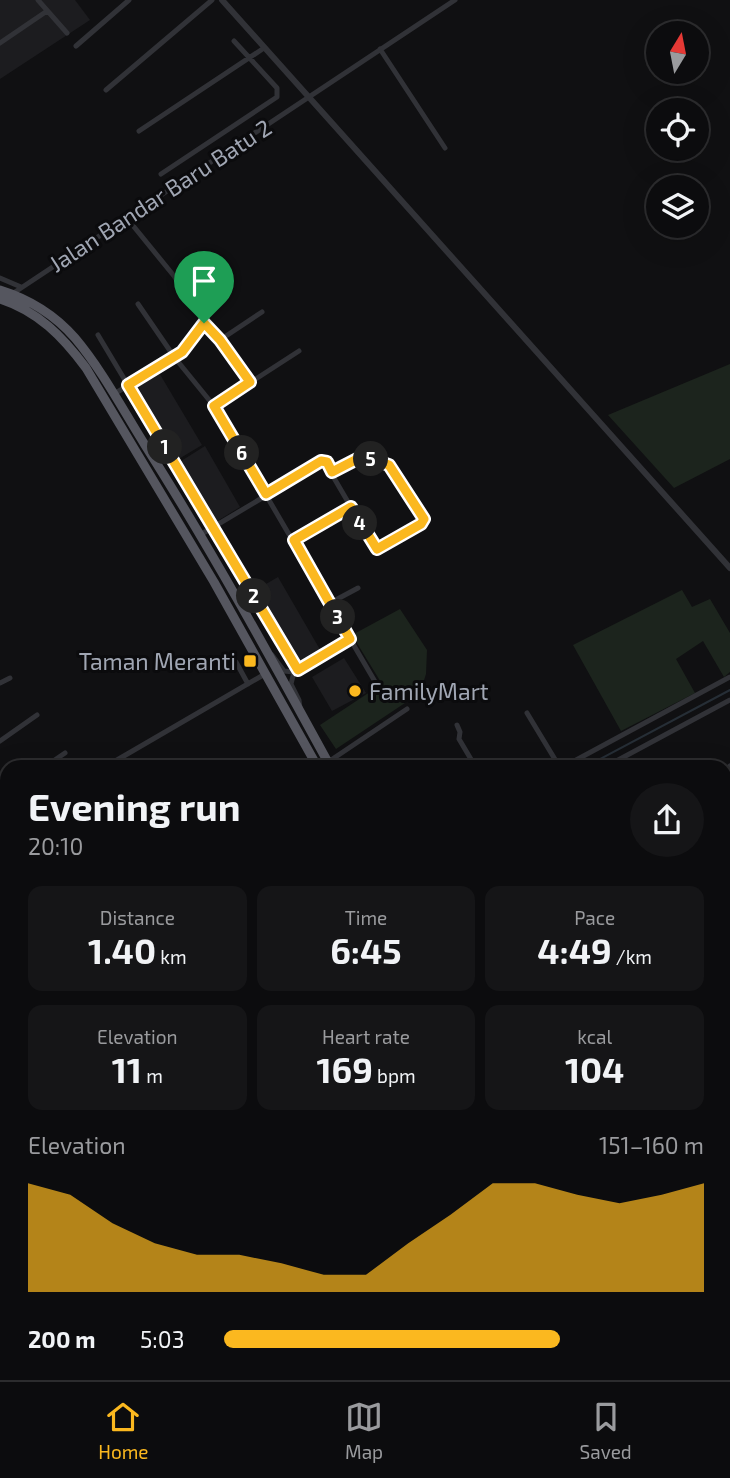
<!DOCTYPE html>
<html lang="en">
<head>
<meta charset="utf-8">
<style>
  :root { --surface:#0c0c0e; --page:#151517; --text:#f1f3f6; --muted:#9a9b9e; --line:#2c2c2e; --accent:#fbb81f }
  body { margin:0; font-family:"Exo 2",sans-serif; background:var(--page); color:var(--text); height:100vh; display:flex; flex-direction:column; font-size:26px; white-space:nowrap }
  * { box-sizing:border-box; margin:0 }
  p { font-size:23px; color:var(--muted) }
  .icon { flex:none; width:38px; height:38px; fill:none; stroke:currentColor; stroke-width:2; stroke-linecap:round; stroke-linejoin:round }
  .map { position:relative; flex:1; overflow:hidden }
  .side { position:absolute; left:0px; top:760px; width:732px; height:621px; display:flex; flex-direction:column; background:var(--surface); border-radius:21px 21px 0 0; box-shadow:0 7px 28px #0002,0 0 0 2px var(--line) }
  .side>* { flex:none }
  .needle { width:46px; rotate:10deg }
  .controls { position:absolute; left:646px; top:21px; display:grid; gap:14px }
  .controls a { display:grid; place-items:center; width:63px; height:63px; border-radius:50%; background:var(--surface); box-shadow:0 7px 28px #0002,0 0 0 2px var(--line); font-size:35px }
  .pin { position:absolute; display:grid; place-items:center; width:60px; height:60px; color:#fff; margin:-72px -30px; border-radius:50% 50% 50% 0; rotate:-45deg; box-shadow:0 0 7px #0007 }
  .pin .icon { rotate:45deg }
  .km { position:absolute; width:35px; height:35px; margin:-18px; border-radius:50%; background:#222; color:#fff; font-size:19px; line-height:35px; text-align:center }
  .round { display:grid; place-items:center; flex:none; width:74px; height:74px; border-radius:37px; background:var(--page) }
  .head { display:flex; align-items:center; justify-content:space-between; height:119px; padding:0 28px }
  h1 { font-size:38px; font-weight:700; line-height:52px }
  .metrics { display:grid; grid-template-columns:repeat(3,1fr); gap:10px; height:119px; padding:7px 28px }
  .metrics div { display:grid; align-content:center; border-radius:14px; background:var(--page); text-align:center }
  .metrics b { font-size:35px; font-weight:700 }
  .metrics small { font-size:19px; font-weight:400 }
  .metrics p { font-size:19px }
  .chart { height:196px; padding:14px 28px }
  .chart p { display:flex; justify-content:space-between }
  .chart svg { width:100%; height:126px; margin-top:7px; fill:var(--accent); opacity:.7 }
  ul { padding:0 28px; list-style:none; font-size:23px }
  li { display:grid; grid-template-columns:112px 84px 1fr; align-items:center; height:52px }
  li i { height:18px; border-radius:9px; background:var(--accent) }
  .tab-bar { display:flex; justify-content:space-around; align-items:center; height:98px; border-top:2px solid var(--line); background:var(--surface); font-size:19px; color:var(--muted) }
  .tab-bar a { display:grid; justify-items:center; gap:4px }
  .tab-bar .active { color:var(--accent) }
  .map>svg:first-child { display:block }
  .built { fill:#1c1c1f }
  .green { fill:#1c241d }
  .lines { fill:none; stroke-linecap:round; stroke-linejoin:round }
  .stream { stroke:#262e36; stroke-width:2 }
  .minor { stroke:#313237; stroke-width:5 }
  .tertiary { stroke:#313237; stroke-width:6 }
  .trunk { stroke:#55565f; stroke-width:9 }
  .route-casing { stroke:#fff; stroke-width:14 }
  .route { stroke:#fbb81f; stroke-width:9 }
  .poi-dot { fill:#fbb81f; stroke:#0b0b0d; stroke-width:2.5 }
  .labels { text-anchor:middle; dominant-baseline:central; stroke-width:6; stroke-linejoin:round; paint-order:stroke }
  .street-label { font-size:23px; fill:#a0a6b3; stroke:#0b0b0d }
  .poi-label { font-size:23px; fill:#a0a6b3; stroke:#0b0b0d; text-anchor:end }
</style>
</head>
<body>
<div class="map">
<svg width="730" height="1380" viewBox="0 0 730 1380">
  <rect width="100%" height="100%" fill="#101012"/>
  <path class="built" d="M0 0H75L90 20 0 79Z
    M158 371 202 445 177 460 133 386Z
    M205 446 240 507 214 523 178 463Z
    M278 577 322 653 299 667 254 591Z
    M344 658 366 693 332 711 312 677Z"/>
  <path class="green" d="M730 364V459L674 488 608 415Z
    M682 590 692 607 710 599 730 633V672L724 677 703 641 676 659 695 693 621 731 573 645Z
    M400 609 427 650 426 674 420 693 336 749 320 725 382 684 352 635Z"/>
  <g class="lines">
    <path class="stream" d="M587 766 730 690
      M0 1083 7 1079"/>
    <path class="minor" d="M38 0 67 33
      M0 43 47 11
      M76 46 129 0
      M380 49 445 148
      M106 90 212 0
      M139 131 264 48
      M161 174 277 97V88L234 41
      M126 217 174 276 204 323 220 340
      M0 278 21 287
      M12 294 455 0
      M138 304 175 358 214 406 377 685
      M98 335 298 670
      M250 382 220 340 262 312
      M114 394 182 353 204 323
      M214 406 299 351
      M200 535 324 461 375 548H381L423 523V517L389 465 363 456 332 472
      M294 540 351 507
      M330 603 358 588
      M272 655 284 671 294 672 350 639
      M236 662 248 684
      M294 672 291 684 299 700 300 708
      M0 683 10 678
      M527 713 559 766
      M457 725 460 732 459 739 475 766
      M0 741 37 715
      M117 760 265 674
      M328 762 407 709
      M46 766 65 753
      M565 766 730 677
      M607 766 730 700
      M724 771 730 766
      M0 799 7 794
      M0 806 7 815
      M0 886 7 895
      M724 1099 730 1095
      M0 1107 7 1103
      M724 1170 730 1167
      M0 1319 7 1315"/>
    <path class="tertiary" d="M222 0 730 568
      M287 1374 290 1380"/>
    <path class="trunk" d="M0 290C29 299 55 315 75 338 102 370 123 410 145 445 211 549 271 658 330 766
      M0 299C38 311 63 337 86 368L214 582 317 766
      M724 1324 730 1331
      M724 1337 730 1345"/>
  </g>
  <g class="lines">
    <g class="route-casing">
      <path id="route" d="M204 323 220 340 250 382 214 406 266 494 321 461 327 462 332 472 363 456 389 465 424 519 421 524 377 549 351 507 294 540 350 639 298 670 128 385 182 352Z"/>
    </g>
    <use href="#route" class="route"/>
  </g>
  <g class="poi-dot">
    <rect x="243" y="654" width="14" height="14" rx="3.5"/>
    <circle cx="355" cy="691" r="7"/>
  </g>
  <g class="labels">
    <g class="street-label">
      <text transform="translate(160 195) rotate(-33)">Jalan Bandar Baru Batu 2</text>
    </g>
    <g class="poi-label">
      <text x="236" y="661">Taman Meranti</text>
      <text x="369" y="691" text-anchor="start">FamilyMart</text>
    </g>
  </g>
</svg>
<div class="controls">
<a><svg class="needle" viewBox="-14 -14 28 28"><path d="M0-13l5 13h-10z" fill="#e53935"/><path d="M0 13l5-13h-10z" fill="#9a9b9e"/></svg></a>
<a><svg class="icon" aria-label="locate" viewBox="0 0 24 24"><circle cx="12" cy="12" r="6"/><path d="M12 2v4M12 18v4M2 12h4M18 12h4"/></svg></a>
<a><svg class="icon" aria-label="layers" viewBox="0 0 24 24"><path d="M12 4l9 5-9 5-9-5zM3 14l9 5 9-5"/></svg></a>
</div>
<div class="pin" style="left:204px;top:323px;background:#1e9e55"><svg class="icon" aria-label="arrive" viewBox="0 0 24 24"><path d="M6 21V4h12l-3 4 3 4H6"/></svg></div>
<b class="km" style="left:165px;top:447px">1</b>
<b class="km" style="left:254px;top:596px">2</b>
<b class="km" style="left:338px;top:617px">3</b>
<b class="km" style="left:360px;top:523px">4</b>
<b class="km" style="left:371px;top:459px">5</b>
<b class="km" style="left:242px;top:453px">6</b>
<section class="side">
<div class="head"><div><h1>Evening run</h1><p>20:10</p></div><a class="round"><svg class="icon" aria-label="share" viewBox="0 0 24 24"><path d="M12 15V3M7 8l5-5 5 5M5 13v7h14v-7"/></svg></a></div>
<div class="metrics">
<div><p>Distance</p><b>1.40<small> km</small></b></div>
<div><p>Time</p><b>6:45</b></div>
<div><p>Pace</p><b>4:49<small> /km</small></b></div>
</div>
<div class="metrics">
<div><p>Elevation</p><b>11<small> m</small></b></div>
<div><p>Heart rate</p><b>169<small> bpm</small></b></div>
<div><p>kcal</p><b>104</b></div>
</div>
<div class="chart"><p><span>Elevation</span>151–160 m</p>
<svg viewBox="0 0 160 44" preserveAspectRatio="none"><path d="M0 44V6L10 10L20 20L30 27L40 31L50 31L60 34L70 38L80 38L90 27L100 17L110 6L120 6L130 10L140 13L150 10L160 6V44z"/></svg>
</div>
<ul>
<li><b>200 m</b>5:03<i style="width:70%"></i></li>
</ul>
</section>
</div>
<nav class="tab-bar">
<a class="active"><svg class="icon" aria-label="home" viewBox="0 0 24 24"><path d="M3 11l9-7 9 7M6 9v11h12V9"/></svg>Home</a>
<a><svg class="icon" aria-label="map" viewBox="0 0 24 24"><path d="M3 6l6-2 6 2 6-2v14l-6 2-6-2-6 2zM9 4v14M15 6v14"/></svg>Map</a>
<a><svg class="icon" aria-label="saved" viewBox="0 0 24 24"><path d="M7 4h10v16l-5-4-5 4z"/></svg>Saved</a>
</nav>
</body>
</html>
